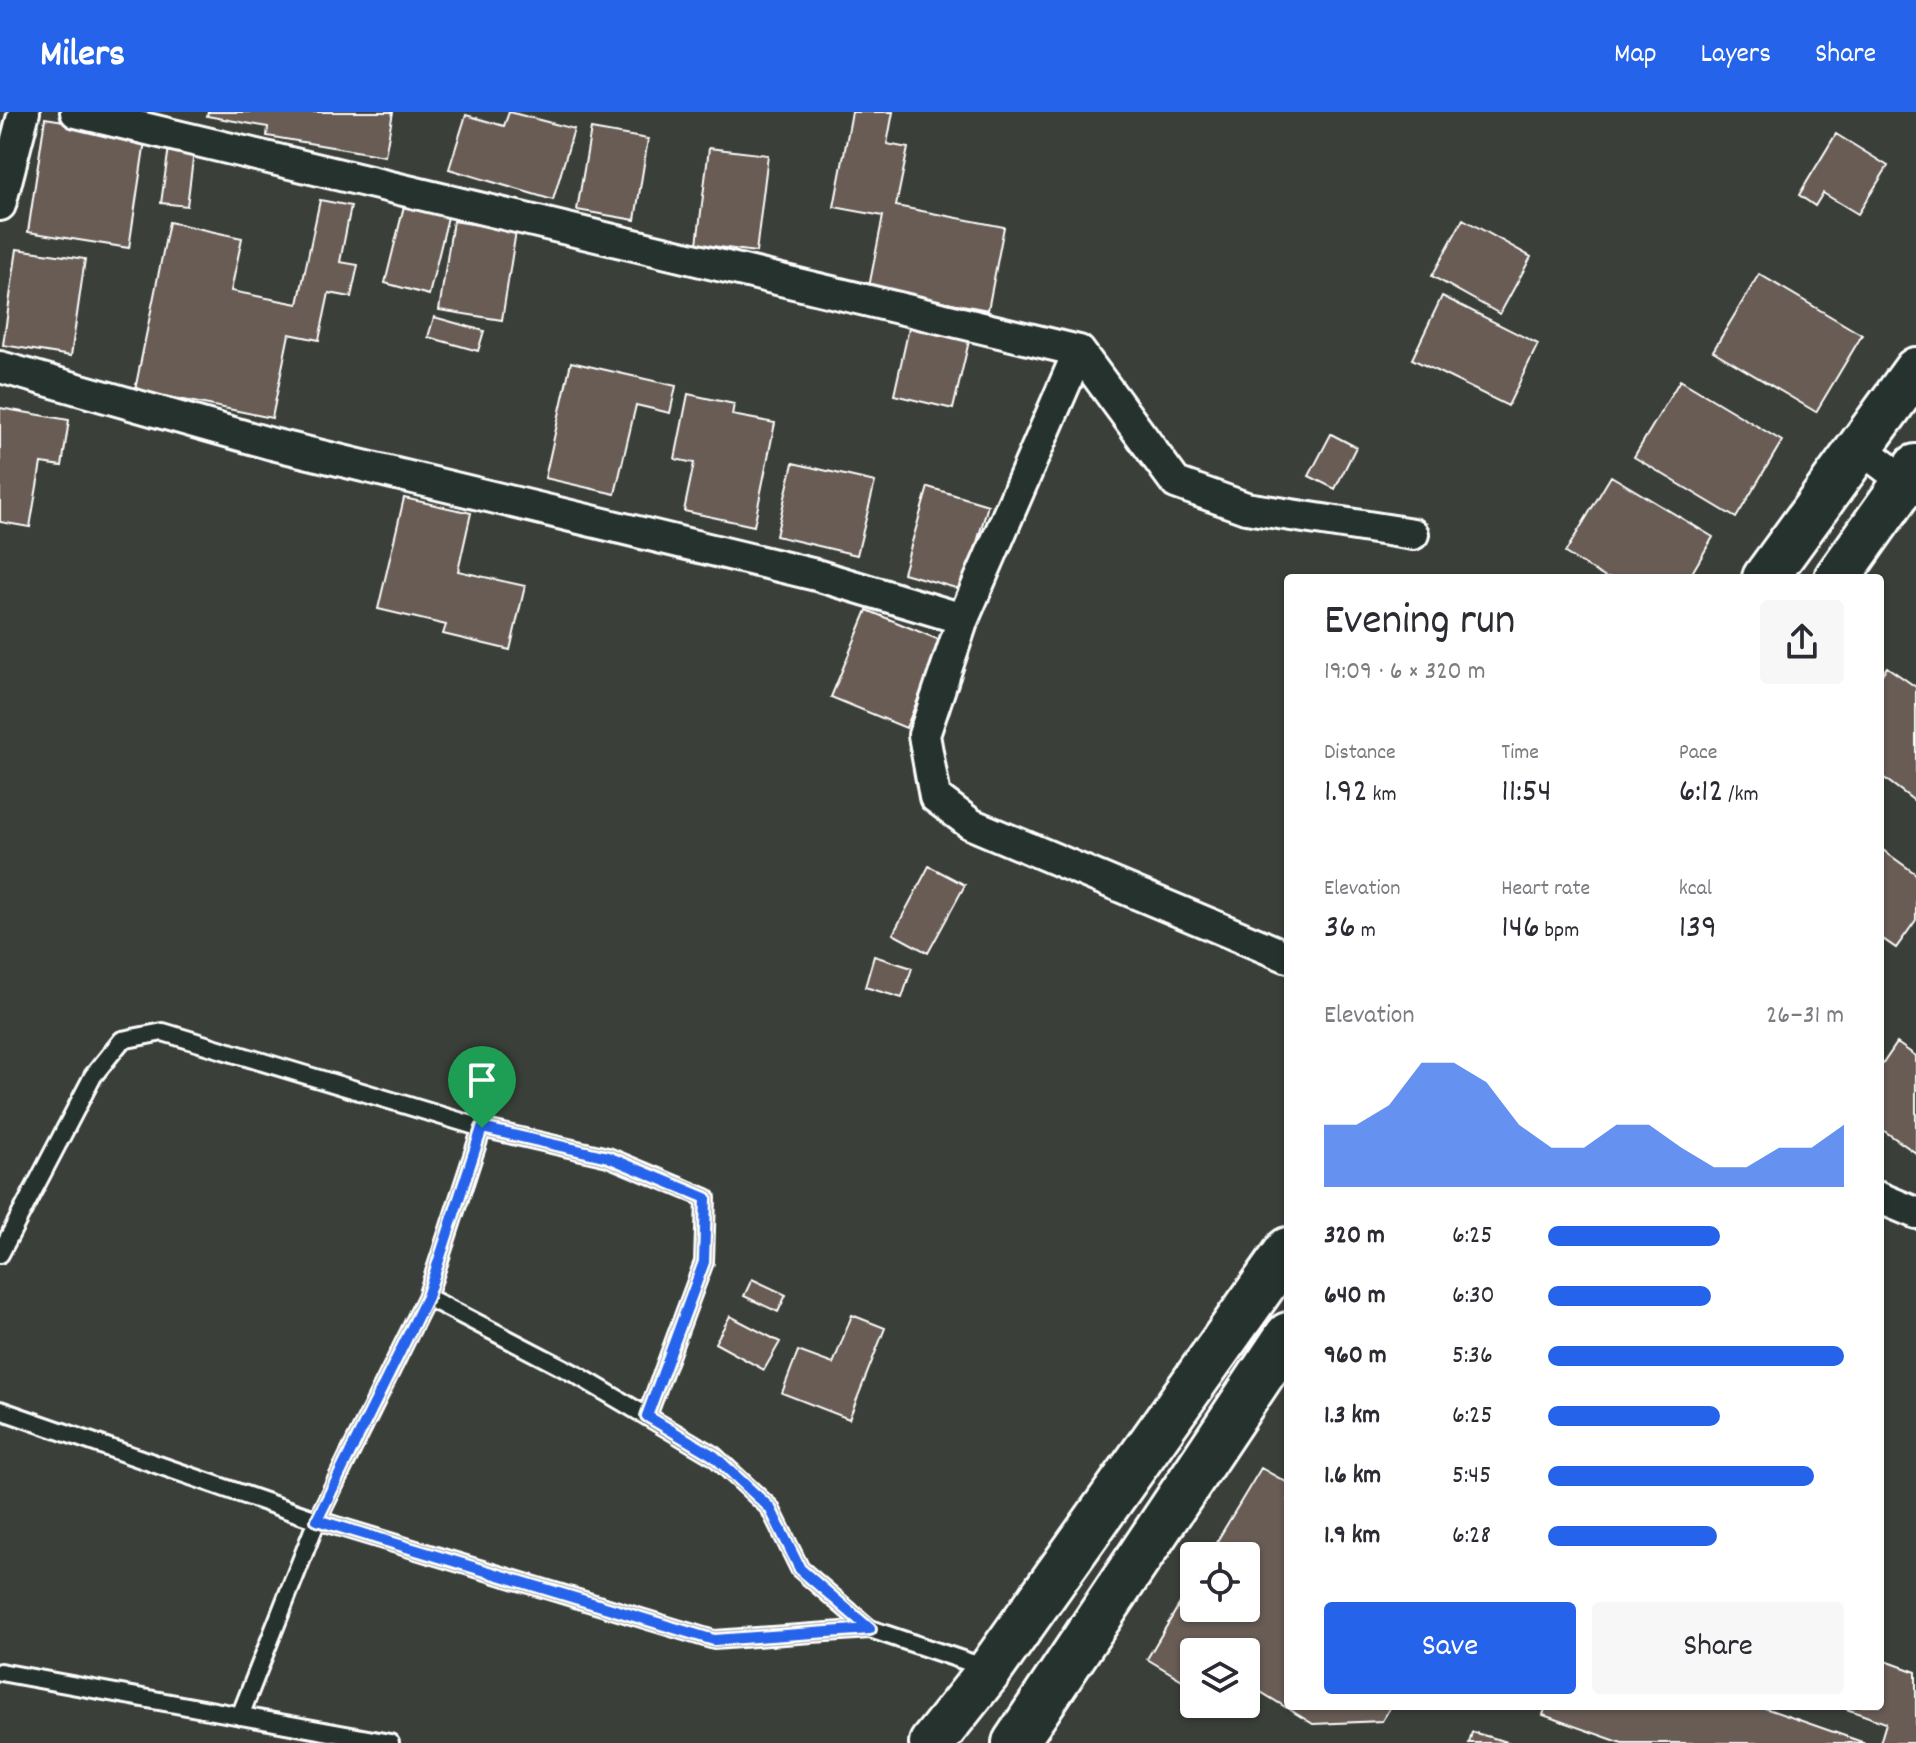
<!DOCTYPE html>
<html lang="en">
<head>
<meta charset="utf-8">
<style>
  :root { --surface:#fff; --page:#f7f7f7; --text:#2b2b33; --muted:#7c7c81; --accent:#2563eb }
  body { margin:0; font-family:Dekko,sans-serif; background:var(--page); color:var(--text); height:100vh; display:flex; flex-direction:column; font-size:30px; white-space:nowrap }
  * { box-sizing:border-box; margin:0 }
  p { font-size:26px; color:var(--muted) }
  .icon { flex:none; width:44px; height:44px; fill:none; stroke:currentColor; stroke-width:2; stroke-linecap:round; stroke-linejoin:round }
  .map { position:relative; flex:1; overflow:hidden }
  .details { position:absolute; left:1284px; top:462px; width:600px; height:1136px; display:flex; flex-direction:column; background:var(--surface); border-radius:8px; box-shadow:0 2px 6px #0004 }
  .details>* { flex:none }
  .controls { position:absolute; left:1180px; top:1430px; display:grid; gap:16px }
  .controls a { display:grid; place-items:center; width:80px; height:80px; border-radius:8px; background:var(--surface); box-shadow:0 2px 6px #0004; font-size:40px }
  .pin { position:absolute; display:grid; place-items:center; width:68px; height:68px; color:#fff; margin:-82px -34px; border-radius:50% 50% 50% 0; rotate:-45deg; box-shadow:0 0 8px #0007 }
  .pin .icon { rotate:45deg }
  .round { display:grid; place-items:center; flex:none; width:84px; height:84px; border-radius:8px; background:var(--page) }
  .head { display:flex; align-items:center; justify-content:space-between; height:136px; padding:0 40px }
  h1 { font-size:44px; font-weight:600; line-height:60px }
  .stats { display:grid; grid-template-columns:repeat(3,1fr); gap:12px; height:136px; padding:8px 40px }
  .stats div { display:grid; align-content:center }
  .stats b { font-size:34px; font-weight:600 }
  .stats small { font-size:22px; font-weight:400 }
  .stats p { font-size:22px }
  .chart { height:224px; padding:16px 40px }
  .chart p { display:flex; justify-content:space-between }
  .chart svg { width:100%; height:144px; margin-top:8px; fill:var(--accent); opacity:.7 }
  .button { display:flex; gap:16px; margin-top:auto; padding:16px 40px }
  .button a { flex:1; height:92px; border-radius:8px; background:var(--accent); color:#fff; font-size:32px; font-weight:600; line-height:92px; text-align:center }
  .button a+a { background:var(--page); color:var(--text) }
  ul { padding:0 40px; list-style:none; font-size:26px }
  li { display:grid; grid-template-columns:128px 96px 1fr; align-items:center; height:60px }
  li i { height:20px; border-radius:10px; background:var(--accent) }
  header { display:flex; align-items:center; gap:48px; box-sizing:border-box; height:112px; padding:0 40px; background:var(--accent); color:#fff }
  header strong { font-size:38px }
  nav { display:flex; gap:44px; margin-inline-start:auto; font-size:28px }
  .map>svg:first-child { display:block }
  .building { fill:#685c55; stroke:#fff; stroke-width:2 }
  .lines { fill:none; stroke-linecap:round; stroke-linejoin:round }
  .lane-casing { stroke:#fff; stroke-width:22 }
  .street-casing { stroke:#fff; stroke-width:36 }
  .secondary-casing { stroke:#fff; stroke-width:50 }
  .lane { stroke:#26332d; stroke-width:16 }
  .street { stroke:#26332d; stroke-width:30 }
  .secondary { stroke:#26332d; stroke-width:44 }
  .route-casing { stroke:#fff; stroke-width:16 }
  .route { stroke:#2563eb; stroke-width:10 }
</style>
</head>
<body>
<header>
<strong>Milers</strong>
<nav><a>Map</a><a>Layers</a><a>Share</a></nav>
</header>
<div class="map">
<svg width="1916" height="1631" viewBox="0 0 1916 1631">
  <rect width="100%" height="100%" fill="#3a3f39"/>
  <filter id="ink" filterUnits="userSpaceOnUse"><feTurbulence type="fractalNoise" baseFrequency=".0125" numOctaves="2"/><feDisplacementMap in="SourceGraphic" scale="16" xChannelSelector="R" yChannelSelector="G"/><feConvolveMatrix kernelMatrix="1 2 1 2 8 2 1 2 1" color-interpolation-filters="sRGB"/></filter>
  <g filter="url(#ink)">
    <path class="building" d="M208 0H393L385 44 267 24 268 15 207 4Z
      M509 0 574 17 553 88 449 57 466 3 504 14Z
      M852 0H893L887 32 908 36 896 94 1004 115 988 198 869 175 883 104 834 95Z
      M45 6 146 22 129 136 28 120Z
      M591 17 648 27 635 108 577 98Z
      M1836 22 1888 54 1858 102 1823 81 1815 94 1799 83Z
      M169 35 194 39 187 94 161 91Z
      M709 36 768 43 756 140 697 132Z
      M320 88 351 94 340 150 358 153 351 185 329 181 319 228 289 222 272 306 135 278 169 110 242 126 231 179 298 192Z
      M404 94 448 105 429 183 385 171Z
      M1463 107 1531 145 1500 202 1432 164Z
      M453 109 516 119 502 208 439 198Z
      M17 137 85 147 71 244 3 233Z
      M1759 162 1862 223 1816 300 1713 239Z
      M1442 184 1538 232 1508 294 1412 247Z
      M434 205 484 219 478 239 428 225Z
      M909 216 969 229 953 297 894 283Z
      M571 250 676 274 670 301 636 293 615 382 545 366Z
      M1680 268 1782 329 1736 406 1634 345Z
      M688 282 734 292 732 303 775 311 754 414 684 399 694 351 675 347Z
      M0 296 69 308 62 354 41 351 30 415 0 410Z
      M1331 322 1356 335 1335 377 1309 364Z
      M793 351 875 370 857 443 776 424Z
      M1611 364 1713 425 1689 466H1606L1565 441Z
      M928 375 988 393 963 478 903 461Z
      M404 386 471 401 458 459 525 474 510 538 443 522 446 513 378 497Z
      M867 498 942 529 906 616 831 585Z
      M1887 555 1916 575V690L1880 663V565Z
      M1880 736 1916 762V808L1896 836 1880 825Z
      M929 754 965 773 928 841 893 822Z
      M874 844 912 856 902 886 865 875Z
      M1897 931 1916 944V1041L1880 1016V956Z
      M752 1167 786 1183 778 1200 744 1184Z
      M852 1203 885 1216 849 1307 782 1281 798 1239 833 1252Z
      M730 1204 780 1230 764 1258 715 1231Z
      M1261 1356 1288 1371V1594H1391L1382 1609 1313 1612 1246 1571V1540H1194V1575L1147 1547 1194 1468V1496H1246V1444H1208Z
      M1880 1547 1916 1560V1631H1880L1886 1611 1838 1594H1880Z
      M1546 1594H1759L1865 1631H1622L1543 1603Z
      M1472 1620 1511 1631H1469Z"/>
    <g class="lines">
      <g class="lane-casing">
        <path id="lane" d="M0 1142 93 964 122 928 163 920 482 1016 608 1045 706 1086 704 1150 647 1304
          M427 1185 577 1263 714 1344 770 1396 800 1457 870 1517
          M0 1298 317 1408 714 1528 870 1517 989 1557
          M0 1560 390 1631
          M240 1604 317 1408 427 1185 482 1016"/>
      </g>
      <g class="street-casing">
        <path id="street" d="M76 0 1079 239 1176 371 1246 396 1413 422
          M0 93 24 0
          M0 255 272 332 816 463 963 507 924 623 935 685 971 712 1288 845
          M1859 335 1916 378
          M963 507 1079 239
          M1880 1086 1916 1101"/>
      </g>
      <g class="secondary-casing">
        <path id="secondary" d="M1765 466 1916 258
          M1837 466 1916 355
          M932 1631 990 1558 1288 1138
          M1015 1631 1288 1223"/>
      </g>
      <use href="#lane" class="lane"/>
      <use href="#street" class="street"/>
      <use href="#secondary" class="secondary"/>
    </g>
  </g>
  <g class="lines" filter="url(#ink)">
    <g class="route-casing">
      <path id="route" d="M482 1016 608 1045 706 1086 704 1150 647 1304 714 1344 770 1396 800 1457 870 1517 714 1528 317 1408 427 1185Z"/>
    </g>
    <use href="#route" class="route"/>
  </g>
</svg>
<div class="controls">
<a><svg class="icon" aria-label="locate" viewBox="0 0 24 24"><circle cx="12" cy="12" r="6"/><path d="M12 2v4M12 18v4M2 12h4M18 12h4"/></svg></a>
<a><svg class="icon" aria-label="layers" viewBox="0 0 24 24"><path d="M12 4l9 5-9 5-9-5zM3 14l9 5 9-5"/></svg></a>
</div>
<div class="pin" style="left:482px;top:1016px;background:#1e9e55"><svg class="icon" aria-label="arrive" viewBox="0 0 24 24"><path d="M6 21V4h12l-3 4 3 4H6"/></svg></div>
<section class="details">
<div class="head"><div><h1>Evening run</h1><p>19:09 · 6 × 320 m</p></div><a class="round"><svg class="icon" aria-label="share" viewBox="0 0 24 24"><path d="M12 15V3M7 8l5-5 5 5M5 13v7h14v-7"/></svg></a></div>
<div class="stats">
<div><p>Distance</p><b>1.92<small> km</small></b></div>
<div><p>Time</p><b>11:54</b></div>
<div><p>Pace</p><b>6:12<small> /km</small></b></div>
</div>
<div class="stats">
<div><p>Elevation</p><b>36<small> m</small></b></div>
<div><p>Heart rate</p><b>146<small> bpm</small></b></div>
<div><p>kcal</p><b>139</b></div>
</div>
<div class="chart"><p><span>Elevation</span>26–31 m</p>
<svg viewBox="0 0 160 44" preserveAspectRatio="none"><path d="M0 44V25L10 25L20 19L30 6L40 6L50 12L60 25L70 32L80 32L90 25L100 25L110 32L120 38L130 38L140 32L150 32L160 25V44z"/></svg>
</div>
<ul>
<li><b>320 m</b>6:25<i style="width:58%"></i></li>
<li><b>640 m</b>6:30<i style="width:55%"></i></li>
<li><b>960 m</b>5:36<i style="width:100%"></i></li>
<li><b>1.3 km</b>6:25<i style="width:58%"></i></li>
<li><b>1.6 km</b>5:45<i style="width:90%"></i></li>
<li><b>1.9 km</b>6:28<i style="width:57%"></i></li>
</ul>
<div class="button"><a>Save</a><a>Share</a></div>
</section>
</div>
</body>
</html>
